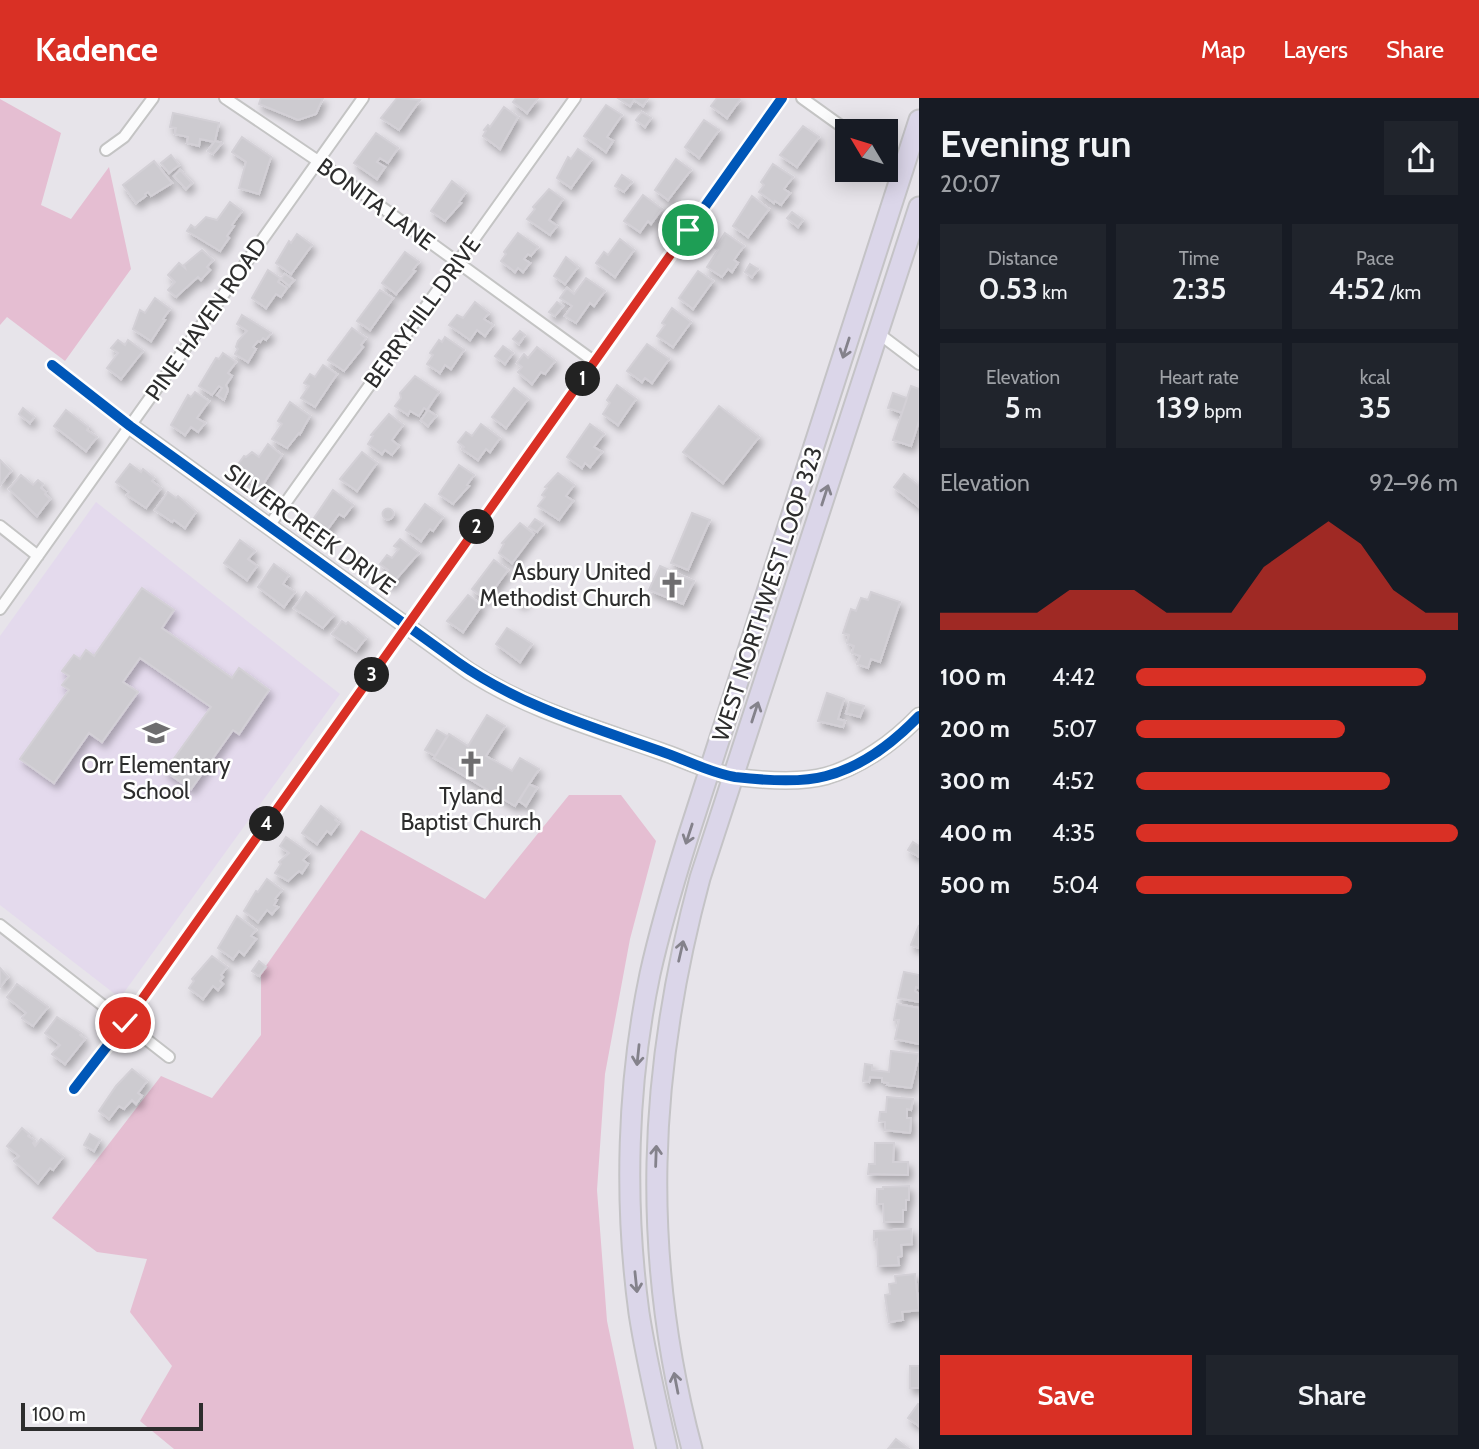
<!DOCTYPE html>
<html lang="en">
<head>
<meta charset="utf-8">
<style>
  :root { --surface:#171b24; --page:#20242c; --text:#f1f3f6; --muted:#9ea1a6; --accent:#d93025 }
  body { margin:0; font-family:Cabin,sans-serif; background:var(--page); color:var(--text); height:100vh; display:flex; flex-direction:column; font-size:26px; white-space:nowrap }
  * { box-sizing:border-box; margin:0 }
  p { font-size:23px; color:var(--muted) }
  .icon { flex:none; width:38px; height:38px; fill:none; stroke:currentColor; stroke-width:2; stroke-linecap:round; stroke-linejoin:round }
  .map { position:relative; flex:1; overflow:hidden }
  .drawer { display:flex; flex-direction:column; background:var(--surface); width:560px }
  .drawer>* { flex:none }
  .needle { width:46px; rotate:308deg }
  .buttons { position:absolute; left:835px; top:21px; display:grid; gap:14px }
  .buttons a { display:grid; place-items:center; width:63px; height:63px; border-radius:0px; background:var(--surface); box-shadow:0 4px 18px #0003; font-size:35px }
  .scale { position:absolute; left:21px; bottom:18px; width:182px; box-sizing:border-box; padding-left:7px; border:4px solid #2d2d2d; border-top:0; font-size:19px; line-height:24px; white-space:nowrap; color:#2d2d2d; -webkit-text-stroke:5px #fff; paint-order:stroke }
  .pin { position:absolute; display:grid; place-items:center; width:60px; height:60px; color:#fff; margin:-30px; border:4px solid #fff; border-radius:50%; box-shadow:0 2px 7px #0007 }
  .km { position:absolute; width:35px; height:35px; margin:-18px; border-radius:50%; background:#222; color:#fff; font-size:19px; line-height:35px; text-align:center }
  .round { display:grid; place-items:center; flex:none; width:74px; height:74px; border-radius:0px; background:var(--page) }
  .headline { display:flex; align-items:center; justify-content:space-between; height:119px; padding:0 21px }
  h1 { font-size:38px; font-weight:600; line-height:52px }
  .metrics { display:grid; grid-template-columns:repeat(3,1fr); gap:10px; height:119px; padding:7px 21px }
  .metrics div { display:grid; align-content:center; border-radius:0px; background:var(--page); text-align:center }
  .metrics b { font-size:30px; font-weight:600 }
  .metrics small { font-size:19px; font-weight:400 }
  .metrics p { font-size:19px }
  .chart { height:196px; padding:14px 21px }
  .chart p { display:flex; justify-content:space-between }
  .chart svg { width:100%; height:126px; margin-top:7px; fill:var(--accent); opacity:.7 }
  .button { display:flex; gap:14px; margin-top:auto; padding:14px 21px }
  .button a { flex:1; height:80px; border-radius:0px; background:var(--accent); color:#fff; font-size:28px; font-weight:600; line-height:80px; text-align:center }
  .button a+a { background:var(--page); color:var(--text) }
  ul { padding:0 21px; list-style:none; font-size:23px }
  li { display:grid; grid-template-columns:112px 84px 1fr; align-items:center; height:52px }
  li i { height:18px; border-radius:9px; background:var(--accent) }
  header { display:flex; align-items:center; gap:42px; box-sizing:border-box; height:98px; padding:0 35px; background:var(--accent); color:#fff }
  header strong { font-size:33px }
  nav { display:flex; gap:38px; margin-inline-start:auto; font-size:24px }
  main { display:flex; flex:1; min-height:0 }
  .map>svg:first-child { display:block }
  .education { fill:#e4daed }
  .green { fill:#e5bed2 }
  .building { fill:#cdcbd0; stroke:#d3d0d6; stroke-width:2; filter:url(#shadow) }
  .lines { fill:none; stroke-linecap:round; stroke-linejoin:round }
  .street-casing { stroke:#c4c4c4; stroke-width:14 }
  .secondary-casing { stroke:#c4c4c4; stroke-width:19 }
  .highway-casing { stroke:#c4c3c6; stroke-width:23 }
  .street { stroke:#fbfbfc; stroke-width:10 }
  .secondary { stroke:#fbfbfc; stroke-width:16 }
  .highway { stroke:#dbd6e9; stroke-width:19 }
  .cycleway-casing { stroke:#fff; stroke-width:15 }
  .cycleway { stroke:#0057b8; stroke-width:10 }
  .oneway { stroke:#84828b }
  .route-casing { stroke:#fff; stroke-width:14 }
  .route { stroke:#d93025; stroke-width:9 }
  .labels { text-anchor:middle; dominant-baseline:central; stroke-width:5; stroke-linejoin:round; paint-order:stroke }
  .street-label { font-size:23px; fill:#2d2d2d; stroke:#fff }
  .poi-label { font-size:23px; fill:#2d2d2d; stroke:#fff }
</style>
</head>
<body>
<header>
<strong>Kadence</strong>
<nav><a>Map</a><a>Layers</a><a>Share</a></nav>
</header>
<main>
<div class="map">
<svg width="919" height="1351" viewBox="0 0 919 1351">
  <defs>
    <filter id="shadow"><feDropShadow dx="3.5" dy="5.5" stdDeviation="3.5" flood-color="#0004"/></filter>
  </defs>
  <rect width="100%" height="100%" fill="#e7e4ea"/>
  <path class="education" d="M96 404 340 596 120 900 0 807V538Z"/>
  <path class="green" d="M0 1 61 35 41 107 71 121 109 69 131 171 65 263 7 219 0 227Z
    M569 697H621L656 743 630 841 605 976 597 1092 607 1223 634 1351H174L140 1323 172 1268 130 1214 147 1161 97 1154 52 1120 161 978 212 1000 261 937V875L361 732 485 801Z"/>
  <path class="building" d="M261 0 300 1 323 0 316 16 298 22 259 6Z
    M397 0 420 2 399 32 381 20Z
    M516 0H538L527 15 513 4Z
    M618 0H648L643 8 634 2 630 8Z
    M717 0H739L740 2 727 20 711 8Z
    M606 7 622 17 607 39 613 43 606 54 584 38Z
    M504 9 518 19 500 51 483 38 486 33 484 32 488 27 490 29Z
    M642 14 651 20 645 29 636 22Z
    M173 15 219 25 215 43 222 45 213 56 208 53 214 44 200 41 199 48 187 45 188 39 175 36 176 30 170 29Z
    M704 22 719 32 699 60 685 49Z
    M803 28 819 39 797 69 780 57Z
    M376 35 398 50 388 65 380 60 377 64 385 69 377 81 354 65Z
    M242 39 271 59 259 96 239 90 246 64 232 54Z
    M578 51 592 61 571 90 557 80 568 59 571 61Z
    M171 57 179 67 169 75 161 65Z
    M676 61 691 72 668 102 655 92Z
    M154 63 172 85 151 98 148 94 145 96 146 98 136 105 123 87Z
    M773 66 793 79 784 91 790 95 781 107 775 103 774 105 759 94 764 87 761 84Z
    M180 72 192 85 186 91 174 78Z
    M622 77 632 84 624 94 615 88Z
    M452 83 466 94 459 104 461 105 445 123 431 113Z
    M549 91 563 101 549 122 557 128 550 137 527 121 535 111 533 109Z
    M643 97 662 111 651 126 648 123 640 134 624 123Z
    M752 98 769 111 748 139 733 128Z
    M230 104 242 113 232 127 234 128 227 138 229 140 220 153 187 133 191 127 195 130 206 119 217 122Z
    M792 114 803 122 798 129 787 120Z
    M518 135 538 149 531 158 528 156 524 161 530 165 523 174 518 170 515 174 501 163 506 156 504 154Z
    M725 135 744 148 734 162 738 165 732 174 728 171 722 179 707 169 718 152 715 150Z
    M297 136 312 147 291 176 276 165 289 143 291 145Z
    M620 141 634 152 615 179 596 165 604 154 608 157Z
    M202 152 213 162 207 169 210 172 201 182 198 179 176 199 168 192 175 184 168 177 179 165 185 170 184 167Z
    M405 154 419 164 413 172 415 173 396 196 382 185Z
    M566 159 578 169 565 186 554 178Z
    M750 166 758 171 752 179 745 174Z
    M268 172 280 180 278 184 287 190 281 199 276 196 266 210 252 200Z
    M698 173 713 183 693 211 679 200Z
    M285 176 294 182 289 188 281 181Z
    M586 180 605 193 594 208 590 205 576 225 565 218 572 208 560 200 567 190 574 196Z
    M380 192 393 200 370 232 357 223Z
    M155 200 170 211 163 221 165 222 151 243 133 231 140 212 145 215Z
    M475 204 489 215 484 221 493 227 485 238 477 232 470 242 449 227 457 217 463 220Z
    M557 204 563 208 555 218 549 214Z
    M672 210 691 224 673 249 657 238 665 227 662 225Z
    M242 217 271 235 266 242 263 240 260 244 258 243 253 249 256 251 248 264 235 256 238 251 236 249 238 243 247 233 237 226Z
    M352 230 366 240 361 247 363 249 344 273 328 262Z
    M520 233 525 237 519 246 513 241Z
    M445 239 464 252 451 271 445 267 440 275 427 266 433 257 430 255 439 242 442 244Z
    M118 242 125 247 128 242 143 253 121 281 107 270 118 255 111 250Z
    M647 246 669 261 652 285 645 280 642 284 627 273Z
    M503 248 513 255 505 266 495 258Z
    M537 249 555 263 545 276 541 274 532 286 518 274 522 269 517 265 524 256 528 260Z
    M223 255 236 264 228 275 232 278 226 287 228 292 224 302 217 297 222 290 219 288 212 297 199 288 216 260 219 261Z
    M323 267 337 276 315 309 301 300 309 288 304 285 310 276 315 279Z
    M415 278 439 294 427 312 424 310 419 318 410 313 408 317 395 308 401 300 400 295Z
    M617 287 636 301 618 327 603 316 610 305 607 302Z
    M911 288 919 291V323L911 348 893 342Z
    M514 290 528 301 506 330 492 319Z
    M195 294 209 303 197 320 205 325 198 334 191 329 185 337 171 327 188 297 191 299Z
    M893 295 907 300 902 315 888 310Z
    M290 304 310 318 300 336 299 335 287 350 272 341 282 326 278 323Z
    M719 308 759 339 723 385 683 354Z
    M23 310 34 319 30 325 19 316Z
    M66 312 88 329 87 332 97 339 86 353 54 328Z
    M428 312 436 318 428 328 421 322Z
    M389 316 403 327 392 342 399 348 392 357 385 352 382 356 368 346 373 338 371 337Z
    M481 326 500 340 490 354 486 351 478 362 462 351 464 349 458 344 466 334 472 338Z
    M590 326 604 336 594 349 602 354 590 369 585 365 582 370 567 359Z
    M268 346 282 357 260 391 234 372 244 358 246 359 252 354 259 359Z
    M362 354 377 365 357 393 340 381Z
    M0 362 11 373 0 387Z
    M130 366 141 374 143 371 154 380 152 383 161 390 146 410 127 397 129 394 116 384Z
    M459 367 474 377 467 387 469 388 453 406 439 396Z
    M558 375 574 387 566 398 573 403 559 422 538 408 545 399 542 397 547 390 545 389Z
    M904 376 919 388V409L894 389Z
    M21 377 33 387 38 382 43 386 41 390 46 394 45 396 50 401 37 418 9 391Z
    M333 392 353 407 344 419 339 416 324 436 310 426Z
    M168 394 176 400 178 398 196 414 185 430 174 422 172 424 155 412Z
    M425 406 443 419 433 433 430 431 421 443 406 432Z
    M382.5 416a5.5 5.5 0 1 1 11 0a5.5 5.5 0 1 1-11 0Z
    M692 415 710 422 688 472 671 465Z
    M535 421 543 426 537 434 529 429Z
    M520 425 534 436 512 465 499 455 504 446 502 445Z
    M400 441 419 455 391 487 381 481 388 472 380 466 387 457 392 460 399 451 394 448Z
    M240 442 255 453 248 461 257 468 247 482 224 465Z
    M494 462 508 472 486 502 472 491Z
    M274 466 289 477 283 486 295 494 284 509 258 489Z
    M660 468 694 483 683 506 649 492Z
    M142 490 174 512 162 530 232 580 239 570 269 592 239 636 233 632 191 691 165 673 211 609 140 560 123 584 138 594 102 644 89 635 54 685 20 661 69 592 62 587 69 578 62 573 74 557 80 561 86 552 94 558Z
    M522 493 528 497 522 506 516 501Z
    M306 494 334 517 323 530 294 510Z
    M871 494 900 504 880 564 871 561 868 570 857 566 860 558 852 555 854 548 847 545 849 537 843 535 851 511 856 513 861 500 868 502Z
    M468 497 482 507 463 534 447 523Z
    M342 523 346 526 348 524 366 540 356 553 332 536Z
    M507 530 532 546 520 564 496 546Z
    M827 595 844 601 838 621 845 623 843 629 818 623Z
    M850 604 864 608 860 619 846 615Z
    M487 617 505 628 486 658 512 673 520 660 539 671 515 708 434 660 449 636 468 648Z
    M437 632 447 638 435 658 425 652Z
    M529 686 537 690 526 708 519 703Z
    M321 708 336 720 335 722 339 725 331 736 327 733 317 746 302 735Z
    M286 739 309 755 303 762 308 766 302 775 299 773 288 783 275 775 281 766 279 764 289 755 280 748Z
    M913 744 919 748V759L908 752Z
    M267 781 282 792 275 801 277 802 274 807 278 809 272 816 267 812 258 824 244 813 256 793 258 794Z
    M237 818 256 832 251 838 256 841 244 857 239 853 233 861 218 850Z
    M919 827V850L911 847Z
    M212 858 227 869 221 877 223 879 220 883 223 886 218 892 213 888 203 901 189 890 194 883 192 881Z
    M259 863 266 869 259 878 252 873Z
    M0 870 8 879 0 889Z
    M904 874 919 877V890L916 889 915 893 919 896V904L898 900Z
    M17 886 48 909 33 928 22 920 26 915 7 899Z
    M897 906 919 910V946L895 941 899 922H894Z
    M57 919 81 935 80 937 85 941 65 966 52 956 60 947 45 935Z
    M891 953 919 956 911 990 887 987 888 985 882 984V980L870 979 869 984 863 983 865 966 872 967V972L889 974Z
    M132 971 147 983 138 995 142 998 136 1006 132 1002 124 1011 119 1008 109 1021 99 1013 116 988Z
    M887 999 913 1001 911 1012 907 1011V1020H911L910 1035 885 1032V1024L879 1023 880 1014H886Z
    M22 1030 29 1036 28 1038 35 1043 33 1045 35 1048 41 1041 63 1059 53 1072 50 1070 38 1085 14 1063 19 1058 7 1048Z
    M90 1036 100 1042 94 1053 84 1047Z
    M875 1045H894L893 1064H908V1077L868 1076 869 1066H875Z
    M909 1088V1102H906V1112H903V1124H884L883 1106H877V1091H883V1089Z
    M911 1131 912 1146 901 1147 902 1158 898 1159 899 1167 878 1168 877 1141 874 1142V1133Z
    M915 1176 919 1212 902 1214 903 1222 889 1224 885 1197 890 1196 889 1186 896 1185 895 1178Z
    M910 1268H919V1290H910Z
    M918 1306 919 1307V1328L908 1320Z
    M896 1341 909 1351H888Z"/>
  <g class="lines">
    <g class="street-casing">
      <path id="street" d="M225 0 318 63 595 264
        M802 0 848 33
        M106 52 124 39 153 0
        M886 61 904 69
        M878 235 919 266
        M52 267 130 328
        M0 428 38 458
        M269 428 575 0
        M0 511 363 0
        M0 827 169 959
        M74 991 125 925 782 0"/>
    </g>
    <g class="secondary-casing">
      <path id="secondary" d="M130 328 469 573C527 611 595 630 660 653 684 661 711 675 736 679 761 682 801 685 826 678 861 668 894 644 919 618"/>
    </g>
    <g class="highway-casing">
      <path id="highway" d="M667 1351C657 1306 646 1261 639 1215 624 1104 627 986 650 876 660 831 673 787 687 742L919 22
        M692 1351C640 1156 648 973 700 780L919 109"/>
    </g>
    <use href="#street" class="street"/>
    <use href="#secondary" class="secondary"/>
    <use href="#highway" class="highway"/>
    <g class="cycleway-casing">
      <path id="cycleway" d="M52 267 130 328 456 563C518 607 589 628 660 653 684 661 710 675 735 679 761 682 801 685 826 678 861 669 894 644 919 618
        M74 991 125 925 782 0"/>
    </g>
    <use href="#cycleway" class="cycleway"/>
  </g>
  <defs><path id="oneway-shaft" d="M-6 0H5M1.5-3L5.5 0L1.5 3" fill="none" stroke-width="1.6" stroke-linecap="round" stroke-linejoin="round" transform="scale(1.75)"/></defs>
  <g class="oneway">
    <use href="#oneway-shaft" transform="translate(846 250) rotate(108)"/>
    <use href="#oneway-shaft" transform="translate(825 397) rotate(-72)"/>
    <use href="#oneway-shaft" transform="translate(755 614) rotate(-72)"/>
    <use href="#oneway-shaft" transform="translate(689 736) rotate(108)"/>
    <use href="#oneway-shaft" transform="translate(681 853) rotate(-77)"/>
    <use href="#oneway-shaft" transform="translate(638 957) rotate(96)"/>
    <use href="#oneway-shaft" transform="translate(656 1058) rotate(-88)"/>
    <use href="#oneway-shaft" transform="translate(636 1184) rotate(84)"/>
    <use href="#oneway-shaft" transform="translate(676 1285) rotate(-101)"/>
  </g>
  <g class="lines">
    <g class="route-casing">
      <path id="route" d="M125 925 688 132"/>
    </g>
    <use href="#route" class="route"/>
  </g>
  <defs>
    <g id="church-bare" transform="scale(2.1)"><path d="M-1.2-6h2.4v3.5h3.3v2.4h-3.3V6h-2.4V-.1h-3.3v-2.4h3.3Z" fill="#6e6d6f" stroke="#fff" stroke-width="2.5" paint-order="stroke"/></g>
    <g id="school-bare" transform="scale(2.1)"><path d="M0-5L7-2L0 1L-7-2ZM-4 1L0 2.5L4 1V4Q0 6-4 4Z" fill="#6e6d6f" stroke="#fff" stroke-width="2.5" paint-order="stroke"/></g>
  </defs>
  <g fill-rule="evenodd">
    <use href="#church-bare" x="672" y="487"/>
    <use href="#school-bare" x="156" y="635"/>
    <use href="#church-bare" x="471" y="666"/>
  </g>
  <g class="labels">
    <g class="street-label">
      <text transform="translate(376 106) rotate(36)">BONITA LANE</text>
      <text transform="translate(422 214) rotate(-54)">BERRYHILL DRIVE</text>
      <text transform="translate(206 221) rotate(-55)">PINE HAVEN ROAD</text>
      <text transform="translate(310 431) rotate(36)">SILVERCREEK DRIVE</text>
      <text transform="translate(767 496) rotate(-72)">WEST NORTHWEST LOOP 323</text>
    </g>
    <g class="poi-label">
      <text x="651" y="474" text-anchor="end">Asbury United<tspan x="651" dy="26">Methodist Church</tspan></text>
      <text x="156" y="667">Orr Elementary<tspan x="156" dy="26">School</tspan></text>
      <text x="471" y="698">Tyland<tspan x="471" dy="26">Baptist Church</tspan></text>
    </g>
  </g>
</svg>
<div class="buttons">
<a><svg class="needle" viewBox="-14 -14 28 28"><path d="M0-13l5 13h-10z" fill="#e53935"/><path d="M0 13l5-13h-10z" fill="#9ea1a6"/></svg></a>
</div>
<div class="scale">100 m</div>
<div class="pin" style="left:688px;top:132px;background:#1e9e55"><svg class="icon" aria-label="arrive" viewBox="0 0 24 24"><path d="M6 21V4h12l-3 4 3 4H6"/></svg></div>
<div class="pin" style="left:125px;top:925px;background:#d93025"><svg class="icon" aria-label="check" viewBox="0 0 24 24"><path d="M5 12l5 5 9-10"/></svg></div>
<b class="km" style="left:583px;top:281px">1</b>
<b class="km" style="left:477px;top:429px">2</b>
<b class="km" style="left:372px;top:577px">3</b>
<b class="km" style="left:267px;top:726px">4</b>
</div>
<section class="drawer">
<div class="headline"><div><h1>Evening run</h1><p>20:07</p></div><a class="round"><svg class="icon" aria-label="share" viewBox="0 0 24 24"><path d="M12 15V3M7 8l5-5 5 5M5 13v7h14v-7"/></svg></a></div>
<div class="metrics">
<div><p>Distance</p><b>0.53<small> km</small></b></div>
<div><p>Time</p><b>2:35</b></div>
<div><p>Pace</p><b>4:52<small> /km</small></b></div>
</div>
<div class="metrics">
<div><p>Elevation</p><b>5<small> m</small></b></div>
<div><p>Heart rate</p><b>139<small> bpm</small></b></div>
<div><p>kcal</p><b>35</b></div>
</div>
<div class="chart"><p><span>Elevation</span>92–96 m</p>
<svg viewBox="0 0 160 44" preserveAspectRatio="none"><path d="M0 44V38L10 38L20 38L30 38L40 30L50 30L60 30L70 38L80 38L90 38L100 22L110 14L120 6L130 14L140 30L150 38L160 38V44z"/></svg>
</div>
<ul>
<li><b>100 m</b>4:42<i style="width:90%"></i></li>
<li><b>200 m</b>5:07<i style="width:65%"></i></li>
<li><b>300 m</b>4:52<i style="width:79%"></i></li>
<li><b>400 m</b>4:35<i style="width:100%"></i></li>
<li><b>500 m</b>5:04<i style="width:67%"></i></li>
</ul>
<div class="button"><a>Save</a><a>Share</a></div>
</section>
</main>
</body>
</html>
